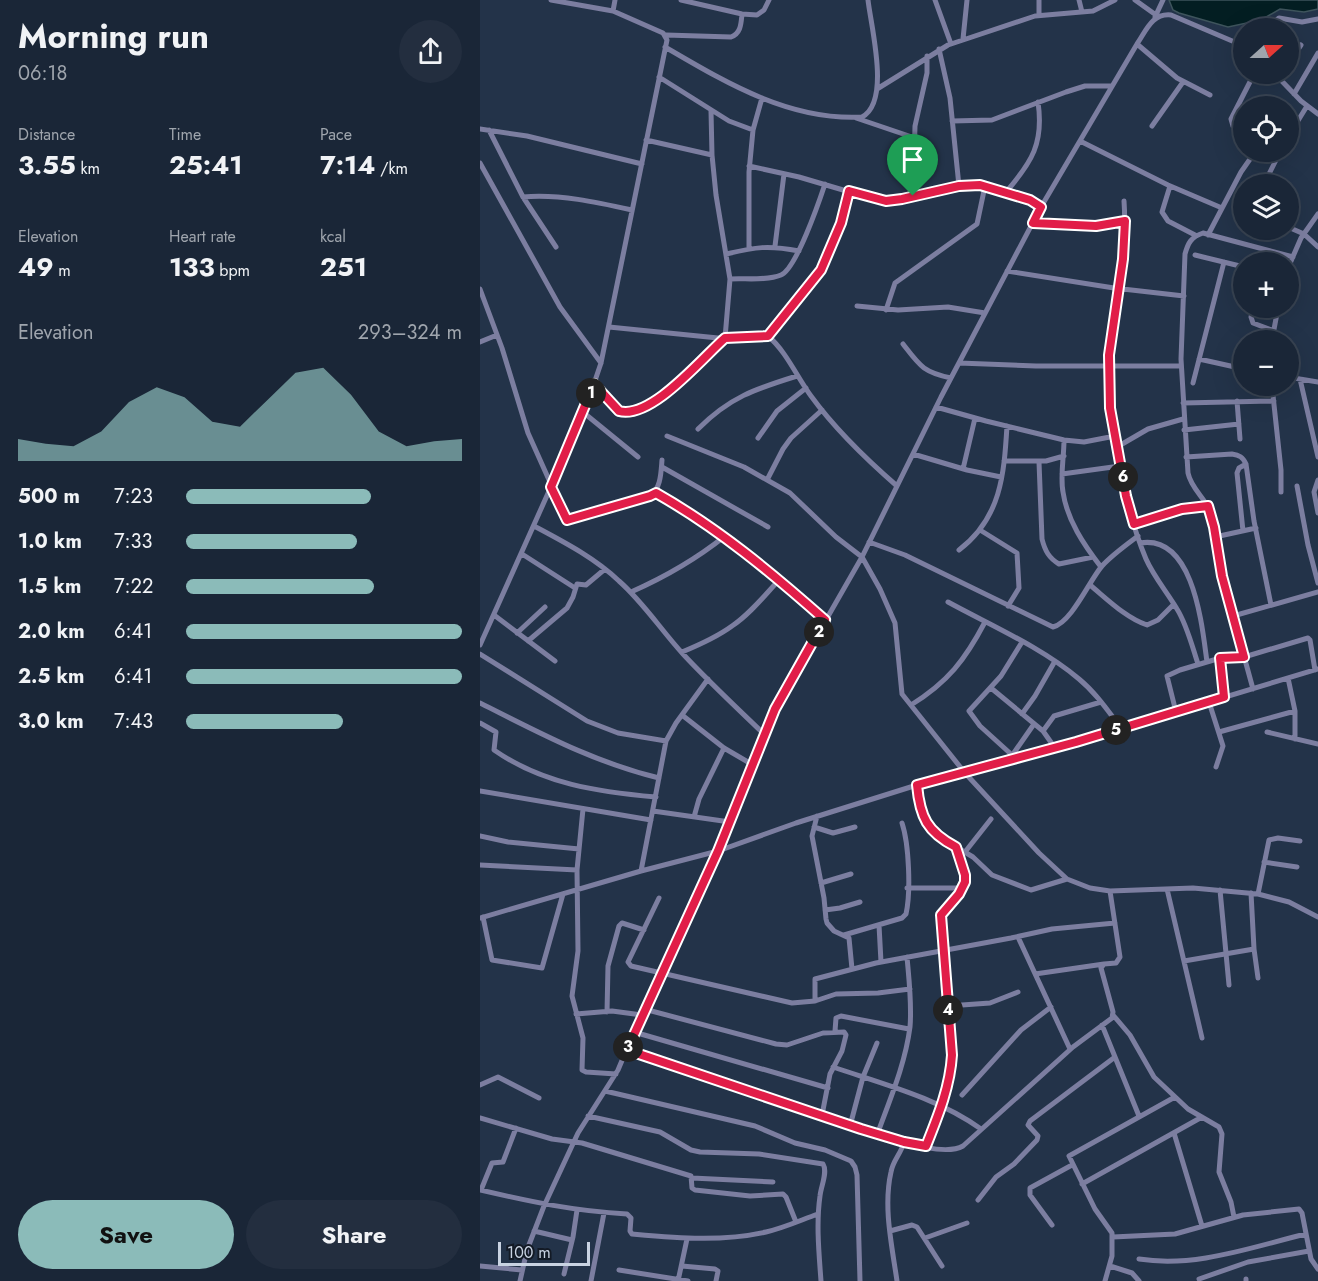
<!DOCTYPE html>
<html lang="en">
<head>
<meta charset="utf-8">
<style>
  :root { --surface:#1a2637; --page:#232e3f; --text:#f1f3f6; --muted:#9fa5ad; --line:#384352; --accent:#8bbbb9 }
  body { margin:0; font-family:Jost,sans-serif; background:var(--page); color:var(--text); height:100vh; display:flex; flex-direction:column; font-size:22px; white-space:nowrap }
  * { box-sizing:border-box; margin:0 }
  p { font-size:20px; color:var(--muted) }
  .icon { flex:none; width:33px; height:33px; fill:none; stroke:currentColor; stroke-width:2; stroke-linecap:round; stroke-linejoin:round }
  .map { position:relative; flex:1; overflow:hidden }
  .sheet { display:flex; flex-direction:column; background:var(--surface); width:480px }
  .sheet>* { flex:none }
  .needle { width:39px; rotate:69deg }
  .fabs { position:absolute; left:753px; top:18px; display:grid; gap:12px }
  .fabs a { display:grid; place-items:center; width:66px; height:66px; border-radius:50%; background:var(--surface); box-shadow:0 6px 24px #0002,0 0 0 2px var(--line); font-size:30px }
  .scale { position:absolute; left:18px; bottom:15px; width:92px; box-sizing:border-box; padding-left:6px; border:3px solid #c9d3e2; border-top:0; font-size:16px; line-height:21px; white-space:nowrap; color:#c9d3e2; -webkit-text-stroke:4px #131a25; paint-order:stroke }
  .pin { position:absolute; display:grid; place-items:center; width:51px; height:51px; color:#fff; margin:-62px -26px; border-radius:50% 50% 50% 0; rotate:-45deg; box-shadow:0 0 6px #0007 }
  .pin .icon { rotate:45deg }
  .km { position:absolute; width:30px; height:30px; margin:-15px; border-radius:50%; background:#222; color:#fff; font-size:16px; line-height:30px; text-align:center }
  .round { display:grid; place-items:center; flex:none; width:63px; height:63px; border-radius:32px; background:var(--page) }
  .headline { display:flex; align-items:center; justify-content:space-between; height:102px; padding:0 18px }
  h1 { font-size:33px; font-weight:700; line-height:45px }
  .metrics { display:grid; grid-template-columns:repeat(3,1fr); gap:9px; height:102px; padding:6px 18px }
  .metrics div { display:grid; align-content:center }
  .metrics b { font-size:26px; font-weight:700 }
  .metrics small { font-size:16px; font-weight:400 }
  .metrics p { font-size:16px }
  .chart { height:168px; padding:12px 18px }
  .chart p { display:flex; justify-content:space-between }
  .chart svg { width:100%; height:108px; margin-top:6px; fill:var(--accent); opacity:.7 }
  .action { display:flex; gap:12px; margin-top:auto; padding:12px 18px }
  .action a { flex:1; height:69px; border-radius:36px; background:var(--accent); color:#111; font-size:24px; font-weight:700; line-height:69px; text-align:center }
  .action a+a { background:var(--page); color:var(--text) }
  ul { padding:0 18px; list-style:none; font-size:20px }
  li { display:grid; grid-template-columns:96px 72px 1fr; align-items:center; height:45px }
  li i { height:15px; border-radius:8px; background:var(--accent) }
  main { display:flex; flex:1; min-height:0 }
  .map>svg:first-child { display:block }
  .water { fill:#031e22; stroke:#3e545c; stroke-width:1.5 }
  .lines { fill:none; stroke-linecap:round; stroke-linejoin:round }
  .minor { stroke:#7c7ea0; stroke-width:5 }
  .route-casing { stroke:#fff; stroke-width:12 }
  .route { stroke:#e11d48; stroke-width:8 }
</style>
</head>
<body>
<main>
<section class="sheet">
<div class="headline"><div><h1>Morning run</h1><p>06:18</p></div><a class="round"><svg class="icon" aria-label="share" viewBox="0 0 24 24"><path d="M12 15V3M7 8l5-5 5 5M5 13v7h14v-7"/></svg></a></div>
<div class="metrics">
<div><p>Distance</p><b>3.55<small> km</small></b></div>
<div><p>Time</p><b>25:41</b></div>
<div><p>Pace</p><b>7:14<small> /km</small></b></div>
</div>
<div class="metrics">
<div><p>Elevation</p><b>49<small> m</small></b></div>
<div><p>Heart rate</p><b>133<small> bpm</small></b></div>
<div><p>kcal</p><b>251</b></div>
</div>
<div class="chart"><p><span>Elevation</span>293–324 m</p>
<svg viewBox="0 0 160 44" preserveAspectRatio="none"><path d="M0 44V35L10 37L20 38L30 32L40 20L50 14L60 18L70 28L80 30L90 19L100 8L110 6L120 17L130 32L140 38L150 36L160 35V44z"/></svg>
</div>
<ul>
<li><b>500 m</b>7:23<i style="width:67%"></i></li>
<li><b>1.0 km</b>7:33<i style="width:62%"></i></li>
<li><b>1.5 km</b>7:22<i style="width:68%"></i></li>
<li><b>2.0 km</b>6:41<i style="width:100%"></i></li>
<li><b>2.5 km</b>6:41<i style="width:100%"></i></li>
<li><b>3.0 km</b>7:43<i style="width:57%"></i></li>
</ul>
<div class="action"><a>Save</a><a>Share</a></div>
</section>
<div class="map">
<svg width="838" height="1281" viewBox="0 0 838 1281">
  <rect width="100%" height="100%" fill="#233349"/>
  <path class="water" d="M689 0H838V9L824 12 800 9 781 20 748 27 699 13 693 10Z"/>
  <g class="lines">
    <path class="minor" d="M201 0 262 14 277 15 284 10 289 0
      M455 0 471 44
      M599 0 602 12
      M655 0 676 15
      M133 11 135 0
      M559 15V0
      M675 17 683 0
      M787 28 799 18 822 22 838 19
      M186 35 251 37C261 33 261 24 262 14
      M483 39 487 0
      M657 44 697 78 730 95
      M185 47C245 82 309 121 382 117 411 102 391 27 388 0
      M459 49 470 98 479 186
      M808 64 821 45
      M795 74 821 101 838 114
      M179 77 249 121 273 130
      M397 89 468 45 555 16 613 11 635 0
      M814 94 838 53
      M376 118 435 138
      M472 121 512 120 586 92 605 86H632
      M672 126 703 82
      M0 129 47 136 162 164
      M9 130 43 197 76 247
      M764 132 753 126 751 119 774 74
      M808 137 827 106
      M166 140 232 155
      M600 141 688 185 742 208
      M0 163 80 307 121 363
      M269 166 319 177 397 200 422 199 479 186 500 185 550 200 561 207
      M784 184 800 152
      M690 186 682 212 688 221 715 235
      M526 192C552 162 564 143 558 102
      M433 196 435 126 447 73V56
      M43 197C80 194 116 202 152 210
      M644 201C649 271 623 339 630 409 635 455 648 516 666 559 674 577 687 592 697 609 707 625 712 646 718 664
      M553 223 616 226 645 221
      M808 227 824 234 838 247
      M728 235 761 172 775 152
      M295 246 304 174
      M269 249V172L273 130 282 98
      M246 254C276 247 288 245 319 251
      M715 255 764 267
      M808 268 821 238 838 214
      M527 271 634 288 704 296
      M250 279C265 278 286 281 301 275 316 269 339 202 345 184
      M0 289 22 348 48 433 87 520 170 496C181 489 181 472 182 460
      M377 306 418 310 468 307 505 313
      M773 308 771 317 773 323 794 331
      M406 310 415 283 497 224 505 186
      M129 327 238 338 288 336C306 351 317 377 331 396 355 429 386 459 417 486
      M288 336 341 270 361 223 369 191
      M792 340 798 308
      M0 342 17 335
      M423 344C440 366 443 372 471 378
      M719 359 764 369
      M479 363 556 366H701
      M808 377 838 382
      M820 379 838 457
      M713 383 744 262
      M114 384 139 411C172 420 222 359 245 338L250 279 236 195 232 155 231 111
      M792 386 801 470V492
      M757 401 760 439
      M703 403 794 401
      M456 407 506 421 584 440 604 442 635 436
      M104 413 158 457
      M218 429C250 397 275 389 317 376
      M704 430 759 424
      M187 436 264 467 310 493 356 537 382 557 400 589 415 623 422 694 485 773 559 853 587 879 610 888 630 891 713 888 778 894 809 902 838 917
      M278 438 297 411 326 388
      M584 440C584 457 580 476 583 492 587 520 604 545 621 567
      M637 447 668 429 703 419
      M433 454 487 470 521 477
      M706 457 752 454C759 455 763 457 766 464L774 521 791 605
      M524 461H566L584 456
      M559 462 562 539C565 551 569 558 579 564L613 557
      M182 467 288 527
      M483 469 495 418
      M582 474 640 466
      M287 480 303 449 311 438 342 410
      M838 480 834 492 838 513
      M817 486 828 545 838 583
      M176 493C238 528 292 573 345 620
      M654 524 702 509 728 506
      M54 526C84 542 115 558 139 581 163 602 181 630 203 654 229 682 257 708 285 735
      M500 530 537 553 539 588 528 606
      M763 531 757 473 759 468 766 464
      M735 537 776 528
      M389 542 425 555 573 627C592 622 609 581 622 566 632 555 646 545 658 536
      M660 543C714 534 722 626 727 662
      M479 550C521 518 524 475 527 426
      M42 554 95 588
      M610 585C627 599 646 618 667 625L678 620 694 604
      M151 592C185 577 215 560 245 536
      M468 602C512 626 561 647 599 679 616 693 628 711 641 728
      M14 615 75 661
      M753 616 838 592
      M37 633 65 607
      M48 641 87 608 93 597 97 584 106 585 125 569
      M0 645 104 413 121 363 187 40 183 33 133 11 71 0
      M202 652C219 645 237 637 252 626 270 614 284 596 299 580
      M0 654 107 721 138 733 186 741
      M740 658 744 697
      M808 678 815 711V739
      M511 688 563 731 575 748
      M773 689 742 576 730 511C724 497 711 488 708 473L701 359 705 254C708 243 711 237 723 233L813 257
      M729 702 743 746 736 767
      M0 703C60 733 113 762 179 778
      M431 705C468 682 485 660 505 622
      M696 712 687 676 700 670 737 659 764 657 828 638 830 640 835 670
      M542 714 555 696 575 661
      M202 715 244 748 273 765
      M0 723 16 732 14 750C63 784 118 792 176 797
      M563 731 574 716 621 702
      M739 732 815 711
      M787 732 838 744
      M532 755 500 726 489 711 521 676 542 642
      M531 757 554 724
      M437 785 442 813 456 835 493 857 512 875 551 890 587 879
      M0 791 171 820
      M103 809 97 870 98 951 92 996 103 1038 102 1070 106 1072 136 1074
      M173 811 250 822
      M337 816 332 836 344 898 346 919 347 923 354 931 369 938 372 969
      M214 817 219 799 244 748
      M334 827 353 833 375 827
      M0 836 28 842 99 849
      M485 852 511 819
      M784 862 817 867
      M0 865 97 870
      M161 871 186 741 196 723 228 679
      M341 883 371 874
      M427 888H483
      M687 889 722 1038
      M740 890 749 985
      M778 894 789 840 798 838 820 841
      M179 898 148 962 151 966 312 1003 335 1001 356 994 398 993 430 989
      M345 910 360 908 380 902
      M3 917 12 960 62 968 83 894
      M0 918 161 871 238 851 316 823 437 785 596 742 838 669
      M399 925 401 962
      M364 935 422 918 426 914C431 892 429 844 422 823
      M538 937 590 1049
      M774 949 778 978
      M704 961 774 949 771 893
      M555 974 624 964
      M335 1001V979L396 963 531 938 572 929 635 923
      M468 1006 510 1003 538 992
      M164 1009 296 1044 307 1045 343 1033 364 1032 366 1035 362 1051 350 1074 342 1115
      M127 1012 128 966 139 926 142 923 164 930
      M96 1014 132 1011 162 1015
      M633 1015 650 1035 674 1077 708 1109 739 1127 742 1134 739 1172 751 1202 754 1217
      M622 1025 659 1116
      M355 1031 356 1018 361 1016 429 1029
      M154 1032 348 1088
      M147 1050 395 1134C416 1140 464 1157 483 1146L593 1047 632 1018 633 1012 621 968 624 964 636 963 640 957 630 891
      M353 1067C403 1084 458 1098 501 1129
      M0 1085 18 1077 59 1098
      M125 1091 275 1126 315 1143 345 1150 371 1161 375 1167 377 1175 380 1281
      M482 1095 541 1030 571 1007
      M108 1116 180 1132 211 1150 220 1152 279 1154 343 1164C348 1172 341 1186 340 1196 336 1224 339 1253 341 1281
      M0 1118 72 1139 102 1143 211 1176 212 1188 215 1190 270 1196 303 1194 306 1197 316 1222
      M370 1126 383 1077 397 1043
      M694 1133 722 1226
      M397 1135C410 1099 425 1065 430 1027 432 1004 429 980 427 957
      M446 1146C458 1116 470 1087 472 1055L461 921C462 903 488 895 485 875 483 866 479 856 476 847
      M212 1178 293 1182
      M602 1184 722 1117
      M0 1190C52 1202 94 1211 147 1214L151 1218 150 1231 152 1234C198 1238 241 1242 286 1232 304 1228 321 1220 338 1214
      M1 1190 12 1163 23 1162 36 1128
      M498 1200 516 1177 534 1164 557 1140 558 1136 548 1125 550 1121 635 1057
      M572 1225 550 1195V1188L592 1165
      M54 1231 92 1240
      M410 1231 432 1225 437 1227 462 1266
      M633 1237 695 1234 763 1215 819 1209 822 1213 831 1259 838 1269
      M445 1238 487 1223
      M659 1259C716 1268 771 1247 826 1234
      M0 1266 42 1270
      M202 1266 235 1269 238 1271 236 1281
      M630 1266 652 1273 659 1281
      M139 1270 208 1281
      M84 1274 93 1237 97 1210
      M719 1279 768 1262 829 1251
      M766 1279V1281
      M40 1281 47 1250 64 1206 98 1133 138 1070 159 1020 238 851 295 709 382 557 461 397 561 207 657 44C666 31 672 13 691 15L764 46
      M111 1281 124 1213
      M198 1281 207 1239
      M417 1281C412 1246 403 1207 411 1172 413 1160 421 1154 424 1142
      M625 1281 632 1256V1233L615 1209 589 1156 695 1097"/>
  </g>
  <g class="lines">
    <g class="route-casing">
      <path id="route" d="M500 185 550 200 561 207 553 223 616 226 645 221 643 259 629 355 630 408 646 496 654 524 702 509 728 506 734 527 742 576 764 657 740 658 744 697 596 742 437 785C440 817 447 832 476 847L485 875V882L479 894 461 915 472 1055C470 1087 458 1116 446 1146L424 1142 381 1129 147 1050 238 851 295 709 345 620C292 573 238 528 176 493L170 496 87 520 71 487 114 384 139 411C171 420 222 358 245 338L288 336 341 270 361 223 369 191 406 201 422 199 479 186Z"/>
    </g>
    <use href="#route" class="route"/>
  </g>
</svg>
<div class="fabs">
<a><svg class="needle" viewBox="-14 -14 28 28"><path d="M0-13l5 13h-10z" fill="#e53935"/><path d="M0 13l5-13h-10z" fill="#9fa5ad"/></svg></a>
<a><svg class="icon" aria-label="locate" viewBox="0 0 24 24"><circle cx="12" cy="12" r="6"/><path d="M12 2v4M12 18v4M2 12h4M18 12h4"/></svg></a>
<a><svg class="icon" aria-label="layers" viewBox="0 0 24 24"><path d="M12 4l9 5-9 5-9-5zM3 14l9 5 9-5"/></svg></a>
<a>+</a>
<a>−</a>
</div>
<div class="scale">100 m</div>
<div class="pin" style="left:433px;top:196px;background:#1e9e55"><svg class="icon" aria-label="arrive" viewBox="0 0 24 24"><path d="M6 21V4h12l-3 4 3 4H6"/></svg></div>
<b class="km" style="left:111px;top:393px">1</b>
<b class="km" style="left:339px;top:632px">2</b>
<b class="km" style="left:148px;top:1047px">3</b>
<b class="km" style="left:468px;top:1010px">4</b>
<b class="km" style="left:636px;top:730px">5</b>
<b class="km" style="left:643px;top:477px">6</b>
</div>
</main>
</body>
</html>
